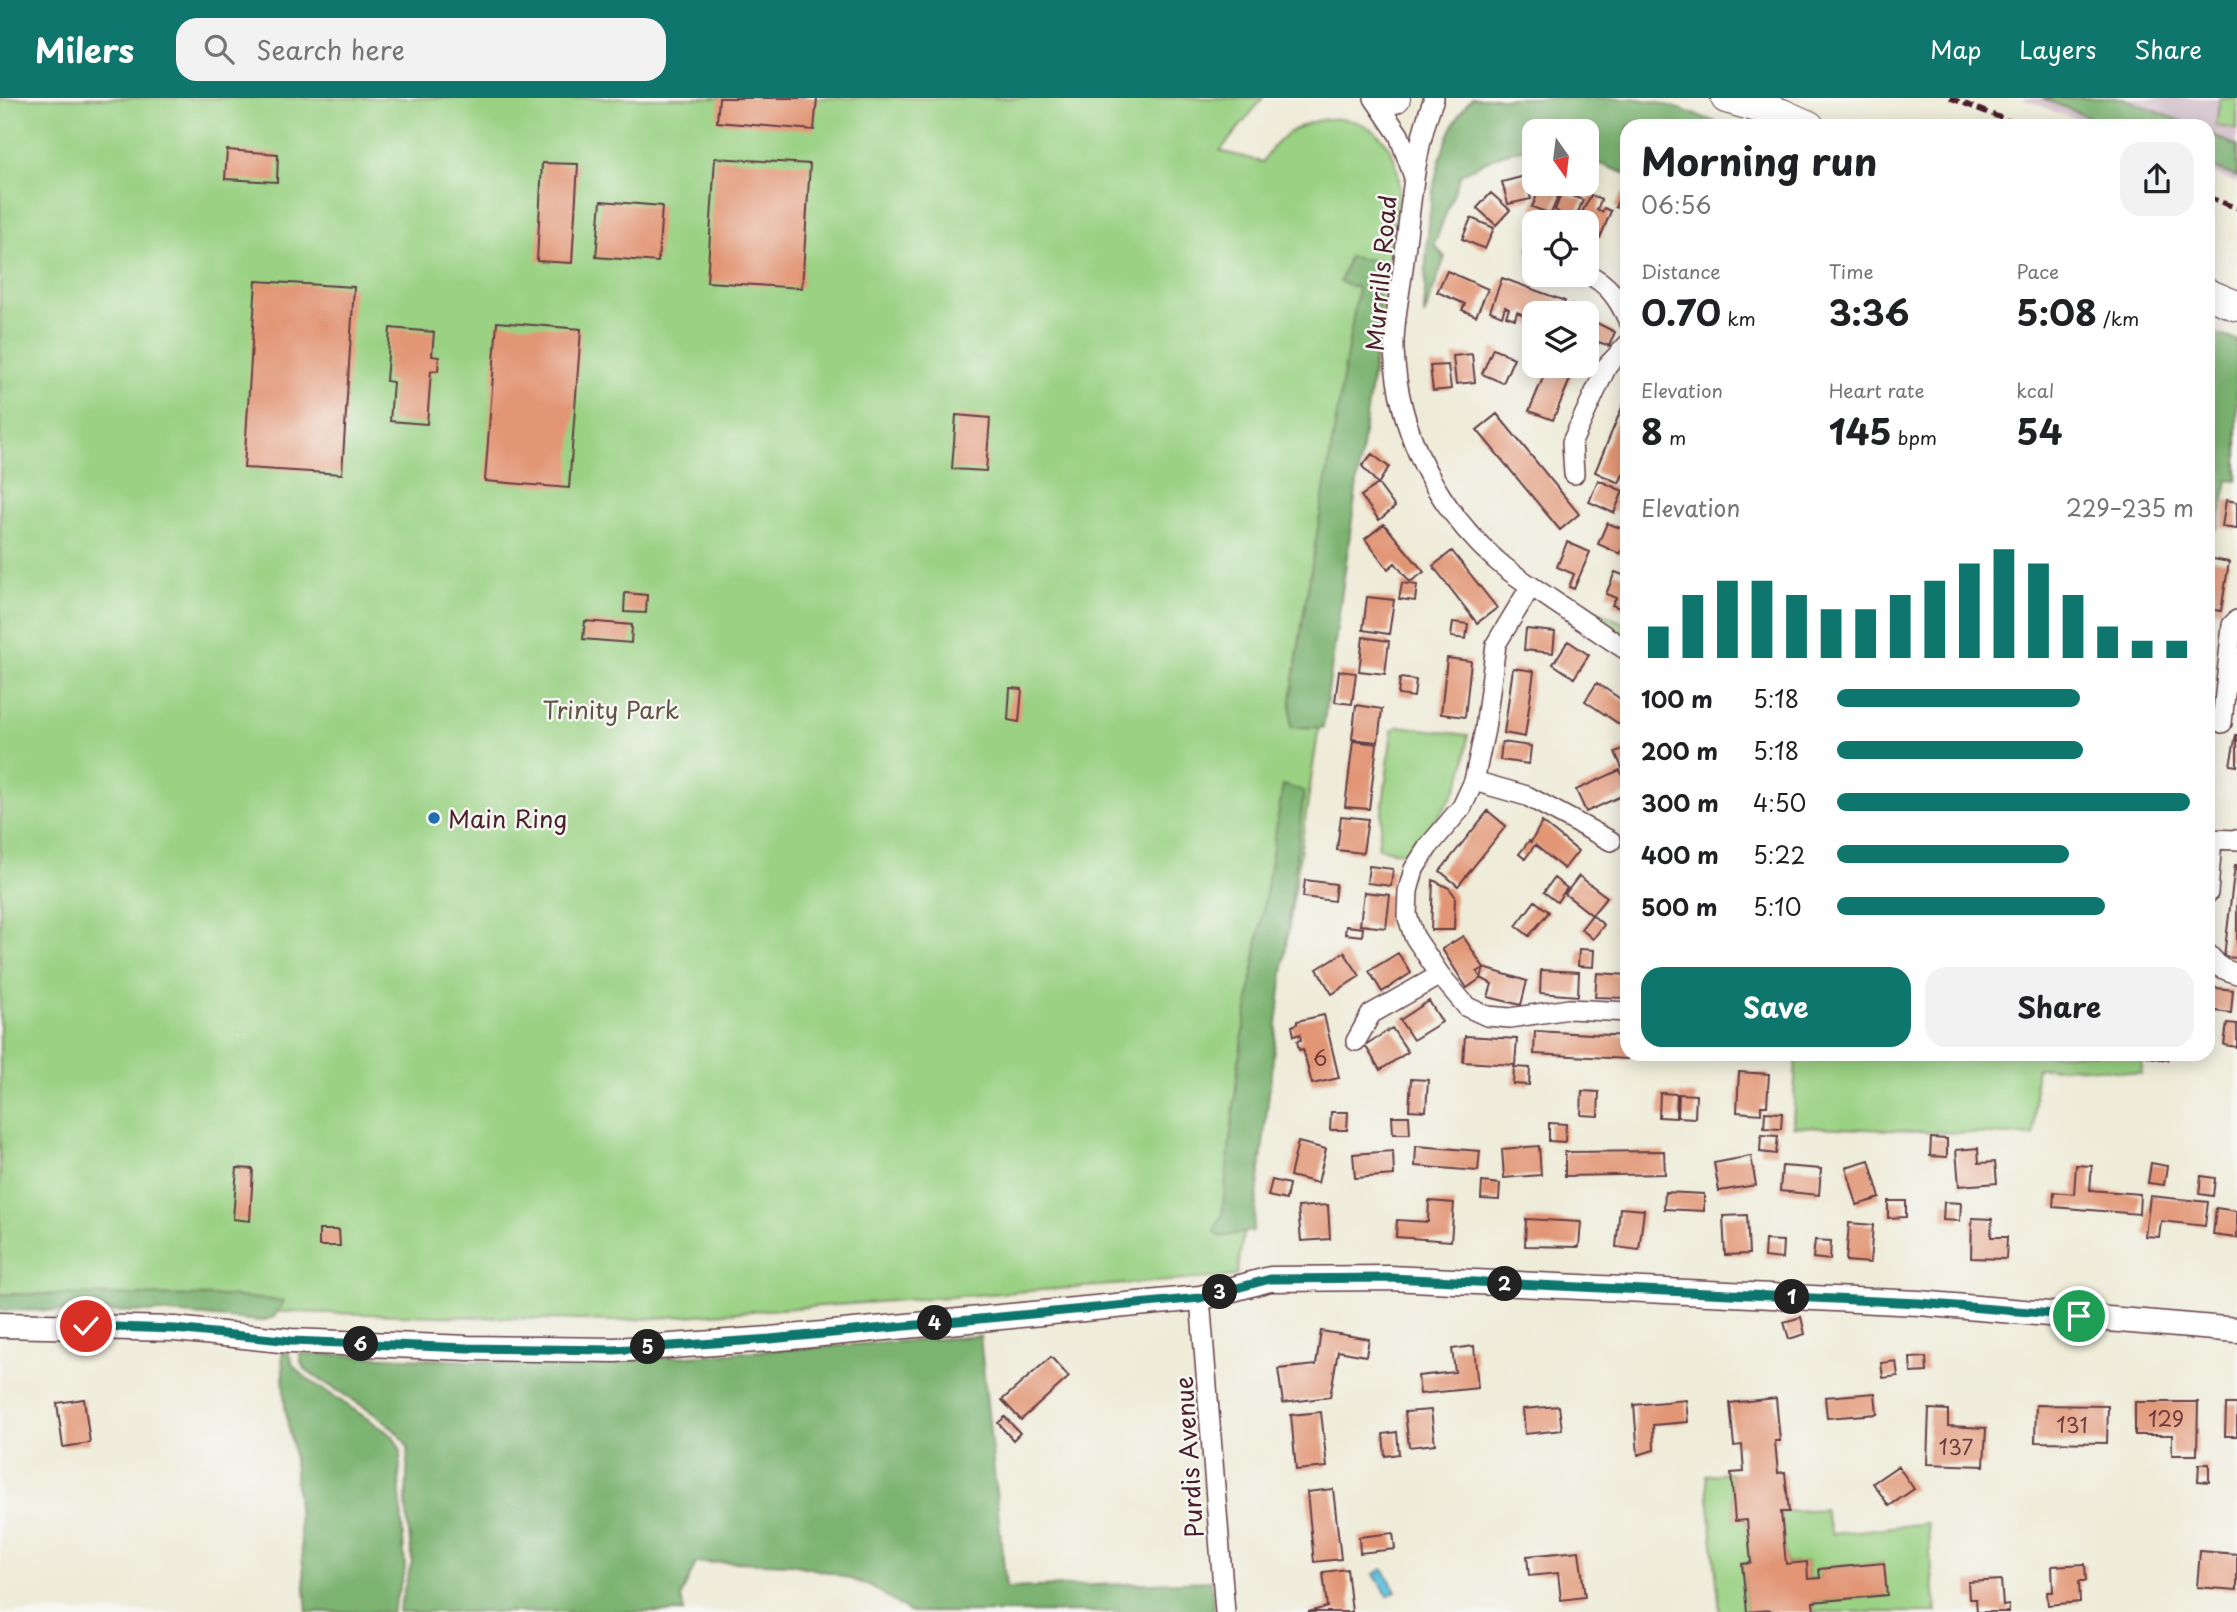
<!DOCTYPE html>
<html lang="en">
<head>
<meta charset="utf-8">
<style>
  :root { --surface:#fff; --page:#f2f2f2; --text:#202124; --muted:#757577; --accent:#0f766e }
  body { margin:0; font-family:"Playpen Sans",sans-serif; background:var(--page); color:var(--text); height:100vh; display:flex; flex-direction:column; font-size:26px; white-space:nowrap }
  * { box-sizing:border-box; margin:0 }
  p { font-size:23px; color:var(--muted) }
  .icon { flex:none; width:38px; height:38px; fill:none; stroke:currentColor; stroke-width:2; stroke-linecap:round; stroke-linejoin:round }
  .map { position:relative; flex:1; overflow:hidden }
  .details { position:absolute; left:1620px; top:21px; width:595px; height:942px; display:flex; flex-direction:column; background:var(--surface); border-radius:21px; box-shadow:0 4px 18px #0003 }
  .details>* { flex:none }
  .needle { width:46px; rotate:166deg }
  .controls { position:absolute; left:1522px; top:21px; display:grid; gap:14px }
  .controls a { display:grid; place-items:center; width:77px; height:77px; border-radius:14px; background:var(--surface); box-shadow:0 4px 18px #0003; font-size:35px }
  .pin { position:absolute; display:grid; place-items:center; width:60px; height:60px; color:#fff; margin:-30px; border:4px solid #fff; border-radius:50%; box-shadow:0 2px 7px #0007 }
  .km { position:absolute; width:35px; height:35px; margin:-18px; border-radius:50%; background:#222; color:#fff; font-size:19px; line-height:35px; text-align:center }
  .round { display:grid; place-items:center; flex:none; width:74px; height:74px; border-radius:21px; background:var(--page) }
  .overview { display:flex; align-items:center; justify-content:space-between; height:119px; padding:0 21px }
  h1 { font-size:38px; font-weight:700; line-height:52px }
  .stats { display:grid; grid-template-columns:repeat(3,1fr); gap:10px; height:119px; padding:7px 21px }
  .stats div { display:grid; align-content:center }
  .stats b { font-size:35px; font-weight:700 }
  .stats small { font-size:19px; font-weight:400 }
  .stats p { font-size:19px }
  .chart { height:196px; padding:14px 21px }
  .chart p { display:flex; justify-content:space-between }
  .chart svg { width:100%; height:126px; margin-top:7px; stroke:var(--accent); stroke-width:6 }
  .action { display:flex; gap:14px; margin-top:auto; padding:14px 21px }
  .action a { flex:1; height:80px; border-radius:21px; background:var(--accent); color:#fff; font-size:28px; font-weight:700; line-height:80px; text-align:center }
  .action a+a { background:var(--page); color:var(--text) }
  ul { padding:0 21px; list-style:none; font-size:23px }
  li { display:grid; grid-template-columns:112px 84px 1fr; align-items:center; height:52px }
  li i { height:18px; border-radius:9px; background:var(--accent) }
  header { display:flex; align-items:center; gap:42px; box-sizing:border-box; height:98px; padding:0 35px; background:var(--accent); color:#fff }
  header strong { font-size:33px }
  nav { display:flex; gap:38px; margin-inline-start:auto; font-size:24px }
  .search { width:490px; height:63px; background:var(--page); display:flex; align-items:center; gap:18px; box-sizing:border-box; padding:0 24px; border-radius:21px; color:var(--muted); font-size:26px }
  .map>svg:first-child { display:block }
  .industrial { fill:#d1bdc9 }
  .green { fill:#9ad183; stroke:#727857; stroke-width:2 }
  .forest { fill:#7bb371; stroke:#62694e; stroke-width:2 }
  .water { fill:#61c2df; stroke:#567085; stroke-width:2 }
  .building { fill:#e29676 }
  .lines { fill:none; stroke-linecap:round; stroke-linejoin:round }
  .minor-casing { stroke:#633e45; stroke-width:22 }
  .tertiary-casing { stroke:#633e45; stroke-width:27 }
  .primary-casing { stroke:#633e45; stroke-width:32 }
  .minor { stroke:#fff; stroke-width:19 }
  .tertiary { stroke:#fff; stroke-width:24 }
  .primary { stroke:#fff; stroke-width:30 }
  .rail { stroke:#4a1f2b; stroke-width:5; stroke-dasharray:10 5; stroke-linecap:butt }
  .route-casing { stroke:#fff; stroke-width:14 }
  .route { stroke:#0f766e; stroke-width:9 }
  .poi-dot { fill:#1f6fb2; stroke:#f6f6f2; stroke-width:2.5 }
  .labels { text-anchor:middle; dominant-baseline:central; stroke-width:5; stroke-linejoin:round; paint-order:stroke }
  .number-label { font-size:21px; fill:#703d3e }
  .street-label { font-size:24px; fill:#4a1f2b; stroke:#f6f6f2 }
  .park-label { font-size:24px; fill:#625445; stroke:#f6f6f2 }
  .poi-label { font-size:24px; fill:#4a1f2b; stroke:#f6f6f2; text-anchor:start }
</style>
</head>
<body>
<header>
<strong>Milers</strong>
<div class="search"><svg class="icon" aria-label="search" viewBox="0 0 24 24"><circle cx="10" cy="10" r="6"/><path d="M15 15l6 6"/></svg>Search here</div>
<nav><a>Map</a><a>Layers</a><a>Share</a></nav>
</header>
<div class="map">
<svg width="2237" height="1514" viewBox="0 0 2237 1514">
  <rect width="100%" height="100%" fill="#f6f6f2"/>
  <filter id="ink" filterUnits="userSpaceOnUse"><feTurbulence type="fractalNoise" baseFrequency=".0143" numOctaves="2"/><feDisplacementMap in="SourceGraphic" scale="14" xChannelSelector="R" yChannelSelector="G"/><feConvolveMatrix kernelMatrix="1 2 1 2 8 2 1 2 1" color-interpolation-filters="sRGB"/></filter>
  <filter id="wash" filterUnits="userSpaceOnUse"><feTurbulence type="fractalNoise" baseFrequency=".00686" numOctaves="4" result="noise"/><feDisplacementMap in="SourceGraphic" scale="28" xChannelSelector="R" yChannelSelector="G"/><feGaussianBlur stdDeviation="1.57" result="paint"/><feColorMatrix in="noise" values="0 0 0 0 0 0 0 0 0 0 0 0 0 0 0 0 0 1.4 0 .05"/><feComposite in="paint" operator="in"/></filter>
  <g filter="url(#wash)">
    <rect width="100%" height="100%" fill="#eeebd8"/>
    <path class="industrial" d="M2021 0H2237V85L2209 74 2208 28H2092Z"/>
    <path class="green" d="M0 0H1263L1220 53 1263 64C1297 0 1401 5 1399 92L1376 258 1362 340 1237 1178 615 1223 0 1206Z
      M2220 0H2237V31L2216 28Z
      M1563 496 1627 527V539Z
      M1399 628 1468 637C1466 647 1466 659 1464 669 1456 704 1428 728 1408 756L1378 750 1392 632Z
      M1799 956H2143L2141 976 2083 969 2036 970 2034 1038 1793 1028 1796 958Z
      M1731 1375 1735 1422H1747L1751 1465 1742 1466 1747 1514 1770 1512V1514H1720L1706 1377Z
      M1824 1411 1832 1436 1927 1425 1936 1514H1814L1813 1504 1886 1497 1883 1465 1820 1471V1480L1808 1481 1807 1464 1786 1466 1781 1414Z"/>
    <path class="forest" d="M1472 0C1524 0 1578 0 1629 0 1663 2 1696 18 1728 28H1628L1627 76 1587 61V33H1535V51C1510 48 1483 65 1461 76L1434 147 1445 159 1424 218C1427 152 1425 50 1472 0Z
      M2042 0H2123L2193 28H2110Z
      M2209 35 2237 48V79L2209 68Z
      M1349 159 1379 163 1378 234 1323 630 1291 629V601L1304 513 1358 190 1340 184Z
      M2209 234 2237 242V383L2228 382 2218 429 2209 437Z
      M1283 687 1304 693 1253 1133 1221 1139 1214 1133 1222 1117 1239 961Z
      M0 1196 228 1198 284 1203 274 1219 261 1223 157 1214 0 1212Z
      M980 1238 1006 1490 1211 1483 1214 1514H909L871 1488 832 1475 792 1466 737 1464 696 1465 681 1498 684 1514H398L412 1463 406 1407 408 1351C402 1327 337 1293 314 1278 304 1271 300 1267 300 1255L557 1267Z
      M282 1254H288L293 1267 305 1279 393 1338 401 1353 399 1379 405 1471 392 1514H307L293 1353 285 1309Z"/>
    <path class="water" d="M1383 1471 1396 1493 1388 1498 1374 1476Z"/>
    <g id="blocks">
      <path class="building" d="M719 0H817L814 32 717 24Z
        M227 52 278 56 277 84 225 81Z
        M715 60 810 66 802 190 707 184Z
        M542 65 578 66 572 165 537 163Z
        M1525 78 1531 101 1508 106 1502 84Z
        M1545 86H1563L1551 116 1532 109 1541 87 1544 88Z
        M1562 94 1583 102 1574 124 1559 119 1560 115 1555 112Z
        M1491 95 1510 112 1496 127 1477 110Z
        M1622 95 1628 97V114L1615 109Z
        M1591 97 1601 102 1597 112 1602 114 1604 110 1611 113 1600 140 1594 138 1592 141 1587 139V124H1577Z
        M601 103 662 108 658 164 596 159Z
        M1471 120 1494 130 1485 151 1462 141Z
        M1628 170V188L1621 185Z
        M1447 173 1488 191 1476 218 1462 212 1465 206 1437 194Z
        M1502 180 1565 203 1560 215H1535V229L1526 225 1530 216 1524 213 1523 217 1517 214 1515 221 1506 218 1509 211 1505 209 1502 218 1490 213Z
        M256 183 354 189 342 376 244 370Z
        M1571 207 1590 215H1567Z
        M1587 220 1615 234 1609 248 1599 244 1595 253 1587 250Z
        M497 224 581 231 569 390 485 383Z
        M390 230 434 234 432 258 439 259 438 273H431L427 326 390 323 393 284 386 283Z
        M1493 250 1514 260 1503 285 1482 276Z
        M1472 256 1475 284 1456 286 1453 258Z
        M1448 267 1451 291 1433 293 1430 268Z
        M1548 268H1563L1574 272 1553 322 1529 313Z
        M1623 307 1628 309V366L1619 385 1595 374Z
        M1497 316 1579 416 1560 432 1477 332Z
        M956 317 990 320 986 373 952 371Z
        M1372 356 1389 369 1378 386 1395 409 1379 422 1361 398 1378 386 1362 368Z
        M1598 382 1623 393 1614 415 1589 404Z
        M2226 402 2237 404V431L2222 429Z
        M1607 425 1628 433V440L1620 456 1598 446Z
        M1384 426 1424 474 1410 484 1395 465 1388 471 1365 441Z
        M1567 444 1590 454 1574 491 1569 489 1574 476 1557 469Z
        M1452 453 1497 510 1477 525 1433 468Z
        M2208 460 2229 464 2221 513 2208 511Z
        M1615 474 1628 479 1627 513 1612 507 1616 500 1606 496Z
        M1402 485 1417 487 1415 503 1399 501Z
        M625 495 647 497 646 515 624 514Z
        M1367 499 1394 502 1389 536 1363 532Z
        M585 523 632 527 631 545 583 541Z
        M1453 524 1468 526 1466 541 1451 539Z
        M1526 531 1555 534 1553 555 1524 552Z
        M1363 539 1389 543 1385 576 1359 573Z
        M1568 543 1589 557 1574 580 1553 566Z
        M1447 560 1471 563 1465 619 1441 616Z
        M1513 570 1534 573 1525 639 1504 635Z
        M1339 573 1356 575 1352 606 1335 604Z
        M1400 580 1416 582 1414 599 1398 597Z
        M1597 585 1628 606V632L1585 603Z
        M1010 590 1022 591 1019 624 1008 622Z
        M1356 607 1382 611 1378 644 1352 641Z
        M2236 637H2237V668L2230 667Z
        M1353 643 1377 646 1369 711 1345 709Z
        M1502 644 1531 648 1529 666 1500 662Z
        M1628 649V668L1622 670 1615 654Z
        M1620 672 1628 689V695L1586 714 1576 692Z
        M1488 713 1506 728 1458 788 1440 773Z
        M1341 718 1368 721 1363 755 1337 752Z
        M1542 724 1578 753 1564 771 1535 747 1525 761 1519 756 1529 743 1531 744Z
        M2235 767H2237V860L2224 859Z
        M1369 768 1393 771 1391 788 1367 785Z
        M1579 778 1607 799 1592 817 1565 796Z
        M1554 780 1567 790 1557 804 1544 794Z
        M1305 782 1336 786 1334 803 1303 799Z
        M1433 782 1449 790 1455 798 1454 832H1431Z
        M1364 794 1390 797 1386 830 1360 827Z
        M1535 803 1549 814 1529 838 1516 828Z
        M1592 817 1604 827 1593 841 1581 831Z
        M1346 828 1363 830 1362 838 1345 836Z
        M1463 838 1484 870 1477 874 1481 880 1467 890 1442 851Z
        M1579 851 1594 852 1593 869 1578 868Z
        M1344 854 1360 878 1332 896 1317 871Z
        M1398 855 1411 875 1382 894 1369 873Z
        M1484 870 1527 883 1521 907 1488 899 1492 886 1481 880Z
        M1541 872 1579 874 1578 898 1540 895Z
        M1597 875 1628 877V900L1595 899Z
        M2208 889 2233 892 2231 915 2208 912Z
        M1429 903 1442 924 1413 942 1400 922Z
        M1324 917 1339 980 1312 986 1303 951 1299 952 1297 943 1301 942 1300 936 1294 938 1292 928 1297 926V923Z
        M2227 925 2237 926V949L2224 947Z
        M1392 930 1408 954 1380 972 1365 947Z
        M1535 933 1628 938 1627 961 1534 956Z
        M1465 938 1517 941 1515 967 1463 964Z
        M1640 956H1707V962L1640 958Z
        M2148 956H2169L2168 962 2148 959Z
        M1514 969 1530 970 1529 987 1513 986Z
        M1739 974 1769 976 1767 1008H1761V1016L1737 1014Z
        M1411 981 1428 982 1426 1013 1409 1012Z
        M1582 993 1599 994 1598 1018 1581 1017Z
        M1660 995 1677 996 1676 1020 1659 1019Z
        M1679 996 1696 997 1695 1020 1678 1019Z
        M1331 1014H1348L1347 1032H1330Z
        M1765 1014 1782 1015 1781 1031 1764 1030Z
        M1392 1018H1409L1410 1036H1393Z
        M1549 1025 1566 1026 1565 1044 1549 1043Z
        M1761 1037 1778 1038 1776 1056 1760 1054Z
        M1931 1040 1947 1041V1059L1930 1058Z
        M1298 1044 1326 1051 1318 1085 1290 1078Z
        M1416 1048 1480 1053 1478 1073 1415 1068Z
        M1539 1048 1541 1077 1504 1080 1502 1051Z
        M1978 1050 1979 1065 1995 1064 1997 1085 1959 1088 1956 1052Z
        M1393 1053 1394 1077 1355 1080 1353 1056Z
        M1664 1053 1665 1076 1565 1078V1054Z
        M1751 1058 1756 1087 1719 1093 1714 1065Z
        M1869 1062 1880 1100 1857 1107 1846 1069Z
        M2151 1065 2167 1068 2164 1087 2148 1085Z
        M2076 1067 2092 1068 2090 1092 2140 1096 2139 1116 2053 1109 2054 1094 2074 1096Z
        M1782 1068 1821 1071 1819 1097 1780 1093Z
        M237 1070 253 1071 250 1123 233 1121Z
        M2201 1078 2215 1080 2213 1098 2199 1096Z
        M1272 1082 1289 1086 1286 1102 1268 1098Z
        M1482 1084 1500 1086 1499 1102 1481 1101Z
        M1665 1094 1704 1096V1113L1664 1111Z
        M2150 1098 2208 1104 2205 1128 2161 1123 2159 1139 2145 1138Z
        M1429 1103 1454 1105 1451 1143 1396 1139 1397 1122 1428 1124Z
        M1888 1103H1906V1119L1888 1120Z
        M1944 1104 1961 1105 1960 1123 1943 1122Z
        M1328 1107 1330 1141 1301 1143 1298 1109Z
        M1620 1110 1644 1112 1639 1152 1616 1149Z
        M2216 1110 2237 1113V1140L2213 1137Z
        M1747 1117 1749 1156 1725 1157 1723 1118Z
        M1972 1120 1992 1121 1991 1139H2007L2006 1161 1971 1160Z
        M1526 1121 1581 1124 1579 1149 1525 1148Z
        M1849 1125 1873 1127 1870 1165 1846 1163Z
        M319 1132H339L340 1148H319Z
        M1765 1142 1783 1143 1782 1161 1764 1159Z
        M1815 1142 1831 1143 1830 1162 1813 1160Z
        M1801 1219 1805 1236 1789 1241 1784 1224Z
        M1321 1233 1369 1241 1366 1258 1338 1253 1330 1299 1283 1305 1278 1271 1316 1267Z
        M1474 1248 1478 1290 1420 1296 1418 1278 1455 1274 1452 1251Z
        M1051 1259 1069 1279 1021 1322 1002 1302Z
        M1926 1259 1927 1274 1911 1275 1910 1260Z
        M1896 1263 1898 1278 1883 1280 1881 1265Z
        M1875 1295 1877 1316 1827 1320 1825 1299Z
        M1776 1300 1780 1343H1775L1778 1375 1785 1374 1789 1414H1781L1786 1466 1807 1464 1808 1481 1820 1480 1819 1471 1884 1465 1887 1497 1813 1504 1814 1514H1770V1512L1747 1514 1742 1466 1751 1465 1747 1422 1735 1423 1731 1375 1744 1374 1742 1347 1734 1348 1730 1305Z
        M84 1301 90 1345 63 1349 57 1305Z
        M1686 1302 1688 1324 1653 1327 1654 1352 1638 1357 1634 1307Z
        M2135 1304H2198L2197 1357H2172V1337H2135Z
        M2226 1306H2237V1338H2225Z
        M2036 1307 2108 1308 2107 1345 2035 1344Z
        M1559 1308 1562 1332 1525 1336 1523 1311Z
        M1929 1311 1948 1312V1328L1986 1330 1984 1368 1927 1366Z
        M1431 1312 1435 1346 1409 1349 1405 1314Z
        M1321 1314 1327 1369 1296 1372 1291 1317Z
        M1005 1319 1020 1335 1013 1342 998 1325Z
        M1397 1334 1399 1356 1385 1358 1383 1336Z
        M2199 1366H2209V1384L2198 1383Z
        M1898 1368 1914 1391 1889 1408 1873 1385Z
        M1333 1391 1341 1461 1314 1464 1307 1394Z
        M1393 1435 1395 1451 1360 1455 1359 1439Z
        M1579 1453 1585 1499 1561 1502 1558 1475 1529 1478 1527 1458Z
        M2200 1453 2237 1456V1492L2197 1489Z
        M2085 1466 2086 1483H2079L2080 1504 2048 1507 2047 1494H2053L2052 1468Z
        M1347 1471 1352 1514H1308L1327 1509 1323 1474Z
        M2001 1482 2003 1508 2009 1507V1514H1977L1976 1501H1969L1968 1484Z"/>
    </g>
  </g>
  <g filter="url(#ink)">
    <use href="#blocks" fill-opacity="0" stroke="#633e45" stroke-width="2"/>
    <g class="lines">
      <g class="minor-casing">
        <path id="minor" d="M1374 0 1399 37 1414 79
          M1434 0C1414 51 1411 108 1404 162 1401 191 1393 223 1394 252 1398 333 1435 408 1496 462 1510 475 1528 486 1543 496 1571 515 1599 534 1628 553
          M1533 156 1535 157
          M1587 176C1608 185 1619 202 1628 222
          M1574 376 1572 344 1607 268 1628 246
          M1531 488 1496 546 1485 631 1474 683 1462 709 1428 749 1414 771 1408 793 1407 817 1414 838 1440 877 1467 909 1487 918 1510 920 1569 911 1628 914
          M2222 625 2232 527 2237 522
          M1474 683 1527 698 1611 743
          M2208 741 2237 742
          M2208 795 2212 741
          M2208 856 2221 870 2237 876
          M1356 943 1371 916 1440 877
          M1200 1200 1225 1514"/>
      </g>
      <g class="tertiary-casing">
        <path id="tertiary" d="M0 1227 175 1231 291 1243 468 1250 615 1252 770 1241 1200 1200 1270 1181 1390 1180 1919 1205 2237 1232"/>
      </g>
      <g class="primary-casing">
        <path id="primary" d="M1381 0H1395
          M1726 0 1782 16 1809 28
          M2208 196 2237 208"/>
      </g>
      <use href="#minor" class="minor"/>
      <use href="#tertiary" class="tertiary"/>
      <use href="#primary" class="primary"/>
      <path class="rail" d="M1950 0 2022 28
        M2208 99 2237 110"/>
    </g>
  </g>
  <g class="lines" filter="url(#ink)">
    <g class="route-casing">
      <path id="route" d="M86 1228 175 1231 291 1243 468 1250 615 1252 770 1241 1200 1200 1270 1181 1390 1180 1919 1205 2079 1218"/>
    </g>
    <use href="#route" class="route"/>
  </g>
  <circle class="poi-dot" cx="434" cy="720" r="7"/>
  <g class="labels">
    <g class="number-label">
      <text x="1320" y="959">6</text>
      <text x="2166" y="1320">129</text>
      <text x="2072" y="1326">131</text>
      <text x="1956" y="1348">137</text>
    </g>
    <g class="street-label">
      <text transform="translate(1380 175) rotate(-85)">Murrills Road</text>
      <text transform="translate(1188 1359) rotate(-94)">Purdis Avenue</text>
    </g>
    <g class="park-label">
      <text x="611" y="611">Trinity Park</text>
    </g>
    <g class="poi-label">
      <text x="448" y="720">Main Ring</text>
    </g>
  </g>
</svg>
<div class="controls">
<a><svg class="needle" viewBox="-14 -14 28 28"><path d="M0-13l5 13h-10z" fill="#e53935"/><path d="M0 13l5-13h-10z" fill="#757577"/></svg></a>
<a><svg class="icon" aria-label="locate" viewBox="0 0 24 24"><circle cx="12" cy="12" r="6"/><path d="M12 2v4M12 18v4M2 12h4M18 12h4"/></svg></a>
<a><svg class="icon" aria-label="layers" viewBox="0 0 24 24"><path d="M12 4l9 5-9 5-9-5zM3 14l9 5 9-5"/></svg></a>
</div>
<div class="pin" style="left:2079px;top:1218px;background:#1e9e55"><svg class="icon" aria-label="arrive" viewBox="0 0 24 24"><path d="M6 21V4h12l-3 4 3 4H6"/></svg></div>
<div class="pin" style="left:86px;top:1228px;background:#d93025"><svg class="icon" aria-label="check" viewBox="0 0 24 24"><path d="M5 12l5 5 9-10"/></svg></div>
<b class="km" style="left:1792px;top:1199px">1</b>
<b class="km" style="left:1505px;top:1186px">2</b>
<b class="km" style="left:1220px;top:1194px">3</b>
<b class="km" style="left:935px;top:1225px">4</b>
<b class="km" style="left:648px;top:1249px">5</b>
<b class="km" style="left:361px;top:1246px">6</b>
<section class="details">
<div class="overview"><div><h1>Morning run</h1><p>06:56</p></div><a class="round"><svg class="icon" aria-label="share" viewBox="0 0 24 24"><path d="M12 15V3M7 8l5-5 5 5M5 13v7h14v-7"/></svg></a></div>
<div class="stats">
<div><p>Distance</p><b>0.70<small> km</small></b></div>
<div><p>Time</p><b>3:36</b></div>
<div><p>Pace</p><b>5:08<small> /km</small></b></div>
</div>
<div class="stats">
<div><p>Elevation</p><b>8<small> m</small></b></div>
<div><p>Heart rate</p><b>145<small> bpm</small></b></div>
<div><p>kcal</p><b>54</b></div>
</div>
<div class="chart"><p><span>Elevation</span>229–235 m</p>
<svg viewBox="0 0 160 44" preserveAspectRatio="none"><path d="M5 44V33M15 44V22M25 44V17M35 44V17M45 44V22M55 44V27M65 44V27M75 44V22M85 44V17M95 44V11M105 44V6M115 44V11M125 44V22M135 44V33M145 44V38M155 44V38"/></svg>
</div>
<ul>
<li><b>100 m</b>5:18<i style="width:68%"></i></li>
<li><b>200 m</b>5:18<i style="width:69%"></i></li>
<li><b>300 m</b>4:50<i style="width:99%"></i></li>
<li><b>400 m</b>5:22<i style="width:65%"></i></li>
<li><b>500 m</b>5:10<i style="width:75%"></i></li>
</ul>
<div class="action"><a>Save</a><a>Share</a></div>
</section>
</div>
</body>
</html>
